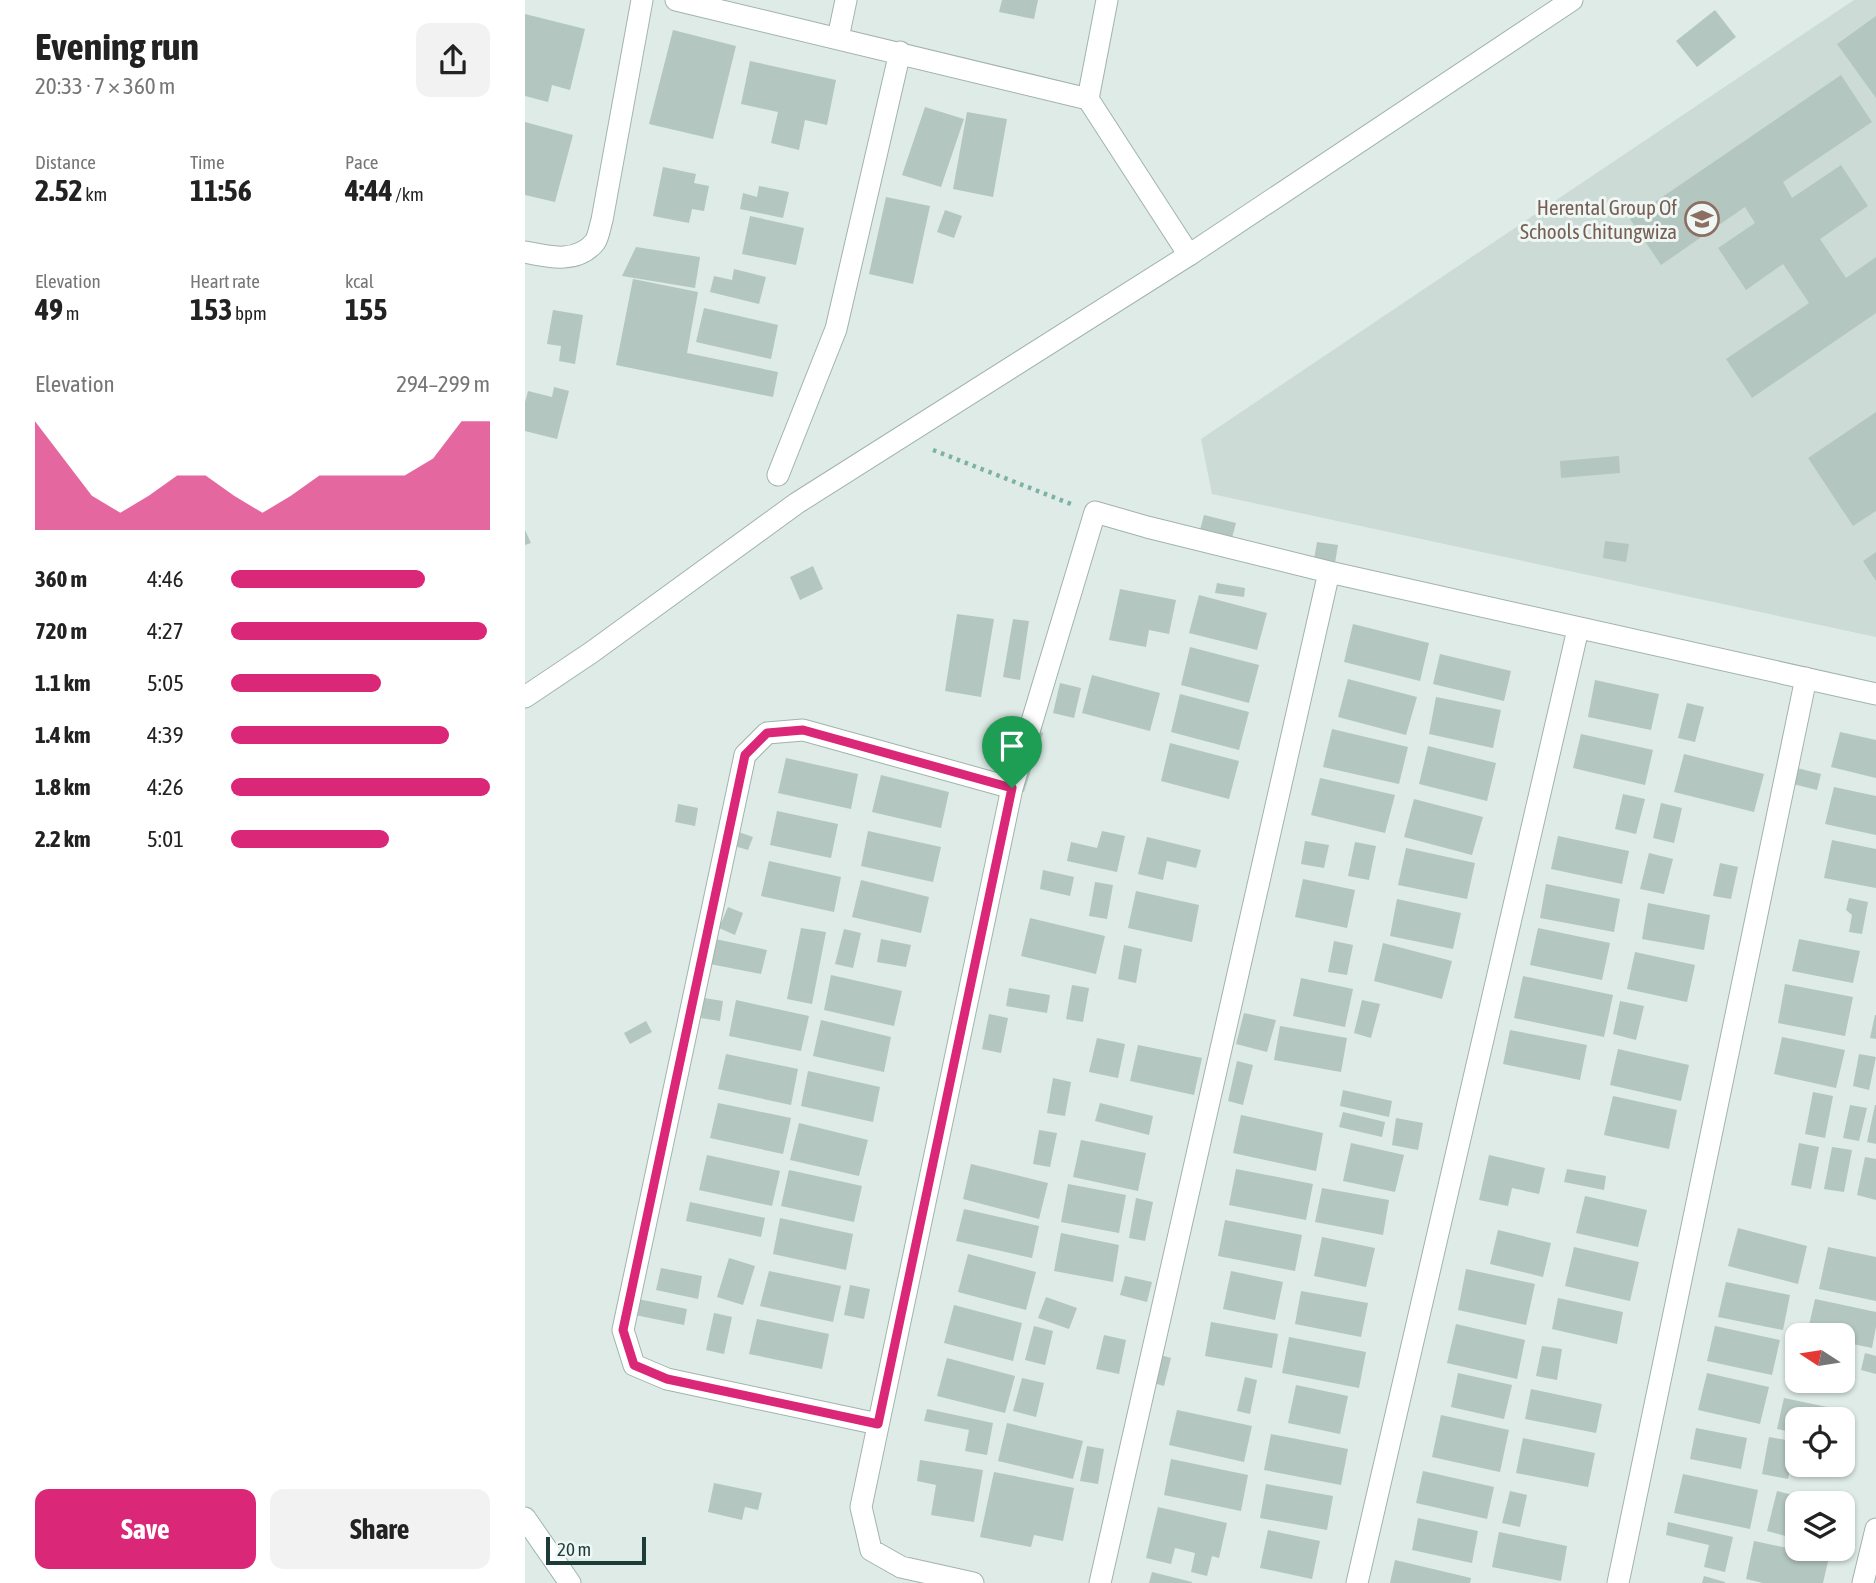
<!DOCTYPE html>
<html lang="en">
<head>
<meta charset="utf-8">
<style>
  :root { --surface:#fff; --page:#f2f2f2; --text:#222; --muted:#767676; --accent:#db2777 }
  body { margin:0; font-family:"Asap Condensed",sans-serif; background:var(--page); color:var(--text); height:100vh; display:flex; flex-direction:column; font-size:26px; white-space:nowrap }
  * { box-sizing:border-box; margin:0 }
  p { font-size:23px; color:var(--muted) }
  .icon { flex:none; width:38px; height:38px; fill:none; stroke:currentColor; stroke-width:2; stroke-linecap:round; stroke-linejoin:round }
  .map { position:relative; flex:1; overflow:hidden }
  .sheet { display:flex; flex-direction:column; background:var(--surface); width:525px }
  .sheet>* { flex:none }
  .needle { width:46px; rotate:282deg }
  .fabs { position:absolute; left:1260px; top:1323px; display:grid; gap:14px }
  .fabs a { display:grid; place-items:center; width:70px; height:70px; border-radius:14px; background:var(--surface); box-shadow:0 2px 5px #0004; font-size:35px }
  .scale { position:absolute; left:21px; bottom:18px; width:100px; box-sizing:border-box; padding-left:7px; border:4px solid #1e3c37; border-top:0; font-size:19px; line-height:24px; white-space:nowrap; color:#1e3c37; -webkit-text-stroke:5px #eef7f4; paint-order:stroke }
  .pin { position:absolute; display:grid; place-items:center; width:60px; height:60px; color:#fff; margin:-72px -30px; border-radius:50% 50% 50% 0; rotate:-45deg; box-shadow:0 0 7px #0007 }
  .pin .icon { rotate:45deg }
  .round { display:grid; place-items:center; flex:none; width:74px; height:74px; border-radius:14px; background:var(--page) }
  .headline { display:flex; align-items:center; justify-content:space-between; height:119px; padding:0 35px }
  h1 { font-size:38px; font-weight:700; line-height:52px }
  .stats { display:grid; grid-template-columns:repeat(3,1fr); gap:10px; height:119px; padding:7px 35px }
  .stats div { display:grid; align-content:center }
  .stats b { font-size:30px; font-weight:700 }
  .stats small { font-size:19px; font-weight:400 }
  .stats p { font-size:19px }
  .chart { height:196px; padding:14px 35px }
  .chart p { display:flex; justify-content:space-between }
  .chart svg { width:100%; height:126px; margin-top:7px; fill:var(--accent); opacity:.7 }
  .primary-button { display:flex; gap:14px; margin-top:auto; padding:14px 35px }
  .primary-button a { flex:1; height:80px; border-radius:14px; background:var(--accent); color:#fff; font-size:28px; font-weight:700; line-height:80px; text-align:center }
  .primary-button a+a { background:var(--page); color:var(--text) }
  ul { padding:0 35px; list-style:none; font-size:23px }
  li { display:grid; grid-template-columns:112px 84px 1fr; align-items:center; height:52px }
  li i { height:18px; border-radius:9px; background:var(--accent) }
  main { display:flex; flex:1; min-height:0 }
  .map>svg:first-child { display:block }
  .built { fill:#ccdbd6 }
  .building { fill:#b3c6c0 }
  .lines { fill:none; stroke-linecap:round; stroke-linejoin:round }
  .minor-casing { stroke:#a1b3ae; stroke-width:23 }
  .tertiary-casing { stroke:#a1b3ae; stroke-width:23 }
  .secondary-casing { stroke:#9cb7b0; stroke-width:23 }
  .path { stroke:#7cb1a6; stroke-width:4.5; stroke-dasharray:3.5 5; stroke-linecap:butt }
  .minor { stroke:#fff; stroke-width:21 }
  .tertiary { stroke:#fff; stroke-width:21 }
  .secondary { stroke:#fff; stroke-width:21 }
  .route-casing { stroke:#fff; stroke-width:14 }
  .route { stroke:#db2777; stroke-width:9 }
  .labels { text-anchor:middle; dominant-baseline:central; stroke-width:6; stroke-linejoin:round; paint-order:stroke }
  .education-label { font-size:21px; fill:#785e54; stroke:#eef7f4; text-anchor:end }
</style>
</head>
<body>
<main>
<section class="sheet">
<div class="headline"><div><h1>Evening run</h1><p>20:33 · 7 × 360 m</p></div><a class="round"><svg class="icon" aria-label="share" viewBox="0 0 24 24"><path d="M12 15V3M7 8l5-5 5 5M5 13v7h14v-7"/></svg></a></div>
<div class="stats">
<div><p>Distance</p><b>2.52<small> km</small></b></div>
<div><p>Time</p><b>11:56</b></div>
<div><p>Pace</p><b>4:44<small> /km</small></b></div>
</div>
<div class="stats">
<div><p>Elevation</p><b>49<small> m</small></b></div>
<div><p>Heart rate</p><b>153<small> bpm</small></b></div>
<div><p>kcal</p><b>155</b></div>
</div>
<div class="chart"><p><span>Elevation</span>294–299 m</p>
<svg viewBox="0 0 160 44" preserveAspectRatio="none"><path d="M0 44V6L10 19L20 32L30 38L40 32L50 25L60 25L70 32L80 38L90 32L100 25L110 25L120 25L130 25L140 19L150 6L160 6V44z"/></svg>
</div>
<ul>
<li><b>360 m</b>4:46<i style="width:75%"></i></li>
<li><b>720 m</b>4:27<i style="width:99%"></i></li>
<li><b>1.1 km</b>5:05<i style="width:58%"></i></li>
<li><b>1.4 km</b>4:39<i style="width:84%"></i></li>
<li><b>1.8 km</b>4:26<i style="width:100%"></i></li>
<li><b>2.2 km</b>5:01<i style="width:61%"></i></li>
</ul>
<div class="primary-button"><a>Save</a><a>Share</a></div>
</section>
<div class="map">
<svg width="1351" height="1583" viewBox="0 0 1351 1583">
  <rect width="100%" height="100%" fill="#deebe6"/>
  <path class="built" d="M1329 0H1351V637L687 494 676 439Z"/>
  <path class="building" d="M477 0H513L509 19 474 12Z
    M1190 10 1211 37 1172 67 1151 41Z
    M0 14 60 29 45 90 27 85 23 102 0 96Z
    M1351 16V98L1312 44Z
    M148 30 211 46 188 139 124 124Z
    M225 61 311 80 302 125 280 120 274 150 246 143 253 112 216 104Z
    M1316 75 1347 122 1258 182 1267 198 1316 165 1343 206 1295 239 1321 278 1351 257V313L1227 398 1201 359 1284 303 1258 264 1221 290 1193 248 1230 223 1220 207 1136 265 1105 219Z
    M400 107 439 119 416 187 377 175Z
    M442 112 482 119 468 197 428 189Z
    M0 122 48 135 30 202 0 195Z
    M138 167 171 174 169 183 184 186 179 211 167 209 164 223 128 216Z
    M234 186 264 192 258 218 215 209 218 193 232 197Z
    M361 197 405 206 388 284 344 274Z
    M420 210 437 216 429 238 412 232Z
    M225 216 279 228 271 265 217 254Z
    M111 247 175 257 170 288 97 276Z
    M209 269 241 277 234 304 185 292 189 276 207 280Z
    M108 279 173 292 162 353 253 372 248 397 91 365Z
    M179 308 253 325 246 359 171 342Z
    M28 310 58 315 50 364 34 361 36 346 22 344Z
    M29 387 44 391 32 439 0 431V402L3 391 27 397Z
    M1351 412V511L1328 526 1283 458Z
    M1094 456 1095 473 1036 478 1035 461Z
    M679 515 711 523 707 538 675 530Z
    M0 530 6 543 0 545Z
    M1080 541 1104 544 1101 562 1078 558Z
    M792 542 813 545 810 563 789 559Z
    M1351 552V581L1338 561Z
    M288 566 298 589 275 600 265 577Z
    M692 583 720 588 719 597 690 593Z
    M595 589 651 600 644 634 624 630 621 647 584 640Z
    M674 595 742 613 732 650 664 633Z
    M432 614 469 619 456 697 420 691Z
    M488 619 504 621 495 680 478 677Z
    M828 624 904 643 895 681 819 662Z
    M665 647 734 665 724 703 656 685Z
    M915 654 986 671 979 701 908 684Z
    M567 675 635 693 625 731 557 713Z
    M823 679 892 697 881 735 813 717Z
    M1070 680 1134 694 1126 730 1063 717Z
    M535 683 556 688 549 718 528 713Z
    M655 694 724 712 714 750 646 732Z
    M911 697 976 710 968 748 904 734Z
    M1162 703 1179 707 1170 742 1153 738Z
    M807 729 883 747 874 784 798 767Z
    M510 731 518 733 499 792 492 790Z
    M1315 732 1351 740V778L1306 767Z
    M1056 734 1128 750 1120 785 1048 768Z
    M645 743 714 761 704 799 636 781Z
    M903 746 971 763 962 801 894 784Z
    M1159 754 1239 774 1229 812 1149 792Z
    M261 758 333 774 326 809 253 793Z
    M1272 768 1296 774 1292 790 1268 784Z
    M356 775 424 792 416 828 347 812Z
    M795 778 870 795 860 833 786 815Z
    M1309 787 1351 796V835L1300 824Z
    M1098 794 1120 799 1111 834 1090 829Z
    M889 799 958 817 947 855 879 837Z
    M1136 803 1157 808 1149 843 1128 838Z
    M153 804 173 808 170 826 150 822Z
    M252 811 313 824 306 858 245 845Z
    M211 831 228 837 223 850 206 845Z
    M343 831 416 847 408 882 336 866Z
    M577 831 600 836 592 872 542 861 546 842 572 848Z
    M1033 836 1104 851 1097 884 1026 869Z
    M622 837 676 850 671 868 642 861 638 880 613 874Z
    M1307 840 1351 849V888L1299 878Z
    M780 841 804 845 799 868 776 864Z
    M830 842 851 846 844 880 823 876Z
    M881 848 950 863 942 899 873 885Z
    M1124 853 1148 859 1139 894 1115 889Z
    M244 861 316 877 309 912 236 896Z
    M1195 863 1213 867 1206 899 1188 896Z
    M518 870 549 877 545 896 515 889Z
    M778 879 830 890 822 928 770 917Z
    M336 880 404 897 396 933 327 917Z
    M570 882 588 885 582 919 564 916Z
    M1021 884 1095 899 1089 932 1015 918Z
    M611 891 674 905 667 942 603 928Z
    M1324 898 1343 902 1337 934 1324 932 1327 915 1321 910Z
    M872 899 936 913 928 949 865 936Z
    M1123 903 1185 915 1179 950 1117 939Z
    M203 907 218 913 210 935 194 928Z
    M505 918 580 936 571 974 496 956Z
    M276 928 301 932 287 1004 262 999Z
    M1013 928 1085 943 1077 980 1005 965Z
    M319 929 336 933 328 968 310 964Z
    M190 939 242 950 236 974 185 964Z
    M356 939 386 945 381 967 352 962Z
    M1274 939 1335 951 1328 983 1267 971Z
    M809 941 828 945 822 975 803 972Z
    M858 943 927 961 917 999 849 981Z
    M599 945 617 949 611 983 593 979Z
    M1110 952 1170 965 1162 1002 1102 989Z
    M306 975 377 991 369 1026 299 1010Z
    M998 976 1088 995 1079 1037 989 1018Z
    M776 978 828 989 820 1027 768 1016Z
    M1260 984 1328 997 1320 1036 1253 1023Z
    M547 985 564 988 558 1022 541 1019Z
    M484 988 525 995 522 1013 481 1006Z
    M179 998 198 1001 195 1021 176 1018Z
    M211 1000 284 1016 276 1051 204 1036Z
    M837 1000 855 1004 846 1038 829 1033Z
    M1095 1001 1119 1006 1111 1040 1088 1034Z
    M719 1013 751 1020 742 1052 711 1044Z
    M464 1014 483 1018 476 1053 457 1049Z
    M1350 1015H1351V1039L1345 1038Z
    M296 1020 366 1037 359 1072 288 1056Z
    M121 1021 127 1032 105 1044 99 1033Z
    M755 1026 822 1038 816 1072 749 1060Z
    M985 1030 1062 1045 1055 1080 978 1064Z
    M1257 1037 1320 1050 1311 1088 1249 1074Z
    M572 1038 600 1044 593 1078 564 1072Z
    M613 1045 677 1058 669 1095 605 1081Z
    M1093 1049 1164 1065 1156 1101 1085 1085Z
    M201 1054 273 1069 266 1105 193 1089Z
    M1334 1054 1351 1057 1344 1090 1328 1086Z
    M712 1061 728 1065 718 1105 703 1101Z
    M283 1071 355 1087 348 1122 276 1106Z
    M528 1078 546 1082 540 1116 522 1113Z
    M818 1090 867 1101 864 1117 815 1106Z
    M1288 1092 1308 1096 1300 1138 1280 1134Z
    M1088 1096 1152 1110 1144 1149 1079 1135Z
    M193 1103 266 1118 258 1154 185 1138Z
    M575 1103 628 1116 624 1135 570 1121Z
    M1325 1105 1342 1108 1334 1141 1318 1138Z
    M1350 1105H1351V1144L1342 1142Z
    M818 1112 860 1122 857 1137 814 1127Z
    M716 1115 798 1133 791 1171 708 1153Z
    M871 1118 898 1123 893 1150 867 1145Z
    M274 1123 343 1140 334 1176 265 1160Z
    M514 1130 532 1133 525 1167 508 1164Z
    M556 1140 621 1153 613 1191 548 1177Z
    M826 1143 879 1155 870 1192 818 1181Z
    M1274 1143 1294 1147 1286 1189 1266 1185Z
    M1307 1147 1327 1150 1319 1192 1299 1189Z
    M182 1155 255 1171 247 1206 174 1190Z
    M964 1155 1020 1168 1014 1194 987 1188 983 1206 954 1200Z
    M1340 1157 1351 1159V1200L1332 1195Z
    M446 1164 523 1183 514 1219 438 1199Z
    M711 1169 788 1184 781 1220 704 1205Z
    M1042 1169 1081 1176 1079 1190 1039 1182Z
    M264 1170 337 1186 329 1222 256 1206Z
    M543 1184 601 1195 594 1233 536 1222Z
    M797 1188 864 1200 858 1235 790 1222Z
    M1060 1196 1122 1210 1113 1247 1051 1233Z
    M611 1198 628 1202 620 1241 604 1238Z
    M165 1202 240 1218 236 1237 161 1221Z
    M439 1209 514 1226 507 1258 431 1241Z
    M255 1218 328 1234 321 1270 248 1254Z
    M700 1220 777 1235 770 1271 693 1256Z
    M1213 1228 1282 1246 1273 1284 1203 1266Z
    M973 1230 1026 1243 1018 1277 965 1264Z
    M536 1233 594 1245 588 1282 529 1271Z
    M797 1237 850 1248 841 1287 789 1276Z
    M1049 1247 1114 1262 1105 1301 1040 1286Z
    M1303 1247 1351 1257V1301L1294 1289Z
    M443 1254 511 1272 501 1310 433 1292Z
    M204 1258 230 1266 218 1305 192 1297Z
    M136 1268 177 1276 173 1299 131 1290Z
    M941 1269 1010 1284 1001 1325 933 1310Z
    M244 1271 316 1286 308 1322 235 1306Z
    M706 1271 758 1282 750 1320 698 1309Z
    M600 1276 627 1282 622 1302 595 1295Z
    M1201 1282 1265 1295 1258 1330 1193 1317Z
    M325 1285 345 1289 339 1319 319 1315Z
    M776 1291 843 1303 836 1337 770 1324Z
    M521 1297 552 1308 544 1329 513 1318Z
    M1033 1298 1098 1312 1092 1344 1027 1329Z
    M113 1299 162 1309 159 1325 110 1315Z
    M1290 1299 1351 1312V1327L1347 1348 1318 1342V1335L1282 1334Z
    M429 1305 497 1323 488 1361 419 1343Z
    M189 1313 207 1317 199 1354 181 1350Z
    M232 1319 304 1334 297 1369 224 1354Z
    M686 1322 753 1334 747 1368 680 1356Z
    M931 1324 1000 1340 992 1379 922 1363Z
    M509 1326 528 1331 520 1365 500 1360Z
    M1190 1326 1255 1340 1247 1375 1182 1361Z
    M579 1335 601 1340 594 1374 571 1369Z
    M764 1337 841 1352 834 1388 757 1373Z
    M1017 1346 1037 1349 1032 1380 1011 1376Z
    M1268 1352 1272 1353V1380L1262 1377Z
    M1340 1353 1351 1356V1374L1336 1370Z
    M632 1354 646 1358 639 1386 625 1382Z
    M422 1358 490 1376 480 1413 412 1396Z
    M933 1373 987 1385 979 1419 926 1407Z
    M1182 1373 1244 1387 1235 1424 1173 1410Z
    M720 1377 732 1380 725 1414 712 1411Z
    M497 1378 519 1383 511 1417 488 1411Z
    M771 1385 823 1396 815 1434 763 1423Z
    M1006 1389 1077 1404 1071 1433 1000 1419Z
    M1259 1398 1326 1412 1319 1446 1318 1419H1272V1433L1252 1429Z
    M402 1409 468 1423 462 1455 440 1451 444 1430 399 1421Z
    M652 1410 727 1426 719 1462 644 1445Z
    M916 1415 984 1430 975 1472 907 1457Z
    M482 1423 558 1441 548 1479 473 1461Z
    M1171 1428 1222 1438 1216 1469 1165 1459Z
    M746 1434 823 1449 816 1485 739 1470Z
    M1244 1437 1272 1442V1465L1266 1464 1263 1479 1237 1474Z
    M998 1438 1070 1453 1063 1487 991 1473Z
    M562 1446 579 1449 573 1484 555 1481Z
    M646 1459 723 1475 716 1511 639 1495Z
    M395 1460 458 1470 449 1522 406 1515 411 1485 392 1481Z
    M1279 1465H1318L1317 1473Z
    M898 1471 969 1487 962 1519 891 1503Z
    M469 1472 549 1488 538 1541 509 1535 506 1547 455 1537Z
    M1158 1474 1233 1490 1225 1529 1149 1513Z
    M189 1483 237 1493 233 1510 220 1507 217 1520 183 1512Z
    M741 1484 808 1496 802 1530 735 1518Z
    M985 1491 1002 1495 995 1527 977 1523Z
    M1252 1491 1295 1502 1272 1503V1539L1242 1531Z
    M633 1507 702 1523 694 1558 687 1556 682 1576 666 1572 670 1553 650 1548 646 1564 621 1558Z
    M893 1518 953 1531 947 1563 887 1550Z
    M1143 1522 1208 1537 1200 1572 1179 1567 1184 1545 1141 1535Z
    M743 1530 795 1541 787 1579 735 1568Z
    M974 1532 1042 1546 1036 1581 967 1567Z
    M1229 1541 1304 1557 1298 1583H1238L1221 1579Z
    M870 1560 946 1578 945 1583H865Z
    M627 1572 667 1582V1583H624Z
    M1179 1576 1200 1582V1583H1177Z"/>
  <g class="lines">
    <g class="minor-casing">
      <path id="minor" d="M151 0 563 99 582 0
        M313 38 321 0
        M563 99 664 255
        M0 252C24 257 52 264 70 242 74 236 75 226 77 220L117 0
        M253 475 311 329 375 52
        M353 1424 142 1379 109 1365 98 1330 220 755 242 733 278 730 487 788
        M448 1583 376 1567 346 1550 336 1507 487 788 570 512 622 527 804 572 1351 694
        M575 1583 804 572
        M832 1583 1053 629
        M1093 1583 1281 678
        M1338 1583 1351 1529"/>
    </g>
    <g class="tertiary-casing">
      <path id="tertiary" d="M0 697 67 652 272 503 664 255 1047 0"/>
    </g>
    <g class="secondary-casing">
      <path id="secondary" d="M0 1518 45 1583"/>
    </g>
    <path class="path" d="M408 450 546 504"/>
    <use href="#minor" class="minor"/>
    <use href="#tertiary" class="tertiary"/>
    <use href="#secondary" class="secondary"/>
  </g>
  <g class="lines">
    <g class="route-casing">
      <path id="route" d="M278 730 487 788 353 1424 142 1379 109 1365 98 1330 220 755 242 733Z"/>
    </g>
    <use href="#route" class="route"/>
  </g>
  <defs>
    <g id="school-ring" transform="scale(1.75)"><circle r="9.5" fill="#eef7f4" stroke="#8d6e63" stroke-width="1.5"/><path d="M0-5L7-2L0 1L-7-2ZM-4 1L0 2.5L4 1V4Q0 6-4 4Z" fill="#8d6e63"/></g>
  </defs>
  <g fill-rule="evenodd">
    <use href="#school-ring" x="1177" y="219"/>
  </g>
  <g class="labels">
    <g class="education-label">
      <text x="1152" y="207">Herental Group Of<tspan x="1152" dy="24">Schools Chitungwiza</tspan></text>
    </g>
  </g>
</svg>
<div class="fabs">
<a><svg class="needle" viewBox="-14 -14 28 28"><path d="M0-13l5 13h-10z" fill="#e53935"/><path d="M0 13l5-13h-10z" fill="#767676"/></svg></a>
<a><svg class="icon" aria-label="locate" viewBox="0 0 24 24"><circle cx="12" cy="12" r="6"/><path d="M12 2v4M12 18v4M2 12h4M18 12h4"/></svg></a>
<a><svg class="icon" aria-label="layers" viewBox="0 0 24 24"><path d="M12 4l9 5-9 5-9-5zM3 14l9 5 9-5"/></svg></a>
</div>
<div class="scale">20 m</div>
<div class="pin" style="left:487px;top:788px;background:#1e9e55"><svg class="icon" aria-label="arrive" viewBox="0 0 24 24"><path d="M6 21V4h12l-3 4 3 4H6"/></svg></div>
</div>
</main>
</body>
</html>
